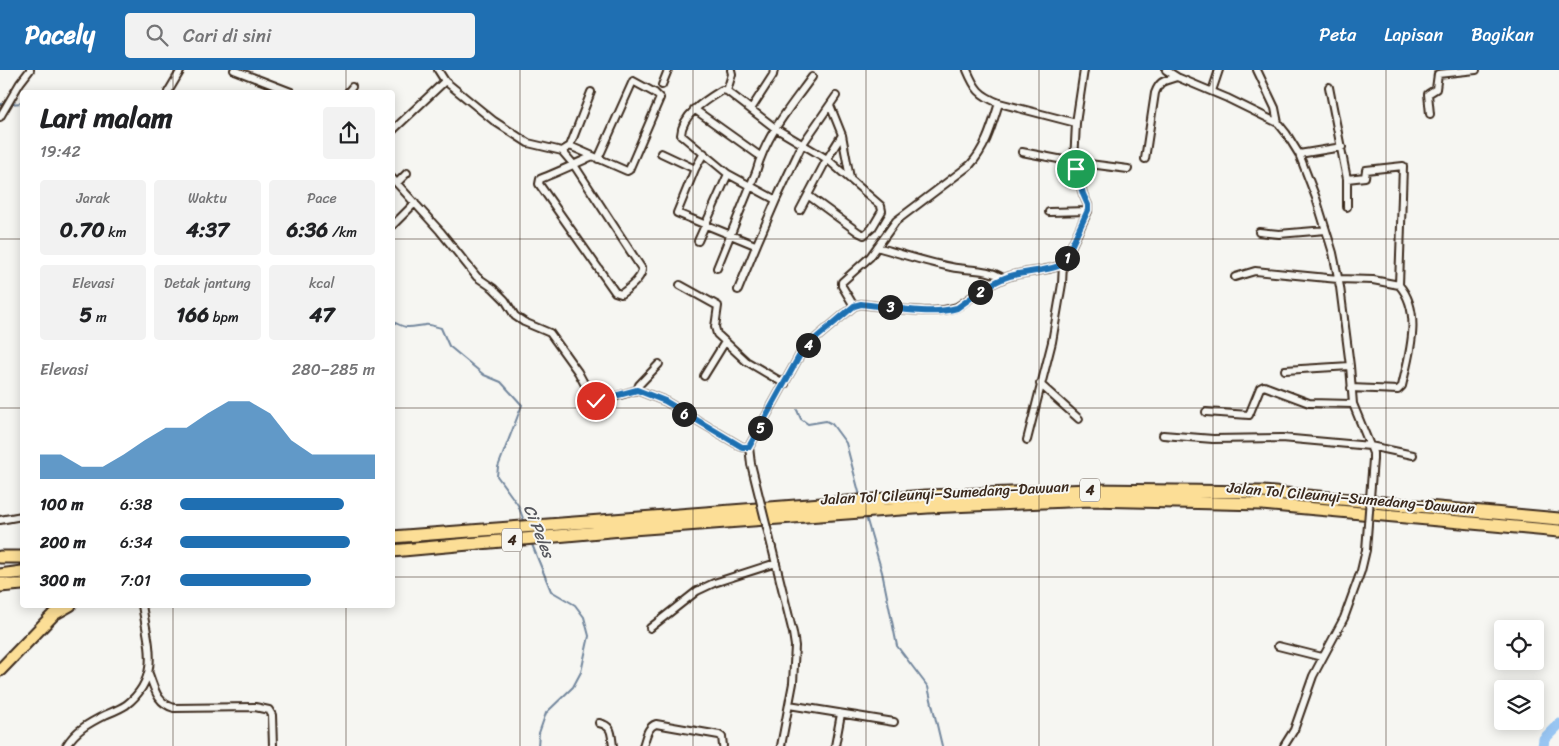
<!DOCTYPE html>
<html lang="id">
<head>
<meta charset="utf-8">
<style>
  :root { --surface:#fff; --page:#f2f2f2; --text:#202124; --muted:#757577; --accent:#1f6fb2 }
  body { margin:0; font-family:Sriracha,sans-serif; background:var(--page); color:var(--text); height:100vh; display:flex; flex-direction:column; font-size:19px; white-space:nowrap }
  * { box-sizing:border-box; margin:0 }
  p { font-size:16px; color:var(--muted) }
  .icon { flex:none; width:28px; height:28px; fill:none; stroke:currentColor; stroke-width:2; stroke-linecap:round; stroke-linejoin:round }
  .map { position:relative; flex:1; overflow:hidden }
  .panel { position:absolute; left:20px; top:20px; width:375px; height:518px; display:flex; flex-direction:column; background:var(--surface); border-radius:5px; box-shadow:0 2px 12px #0003 }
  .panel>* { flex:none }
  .tools { position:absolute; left:1494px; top:550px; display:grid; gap:10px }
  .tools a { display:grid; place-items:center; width:50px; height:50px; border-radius:5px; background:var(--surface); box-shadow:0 2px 12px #0003; font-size:25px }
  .pin { position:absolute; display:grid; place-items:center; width:42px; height:42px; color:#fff; margin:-21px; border:2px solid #fff; border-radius:50%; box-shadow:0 1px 5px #0007 }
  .km { position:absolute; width:25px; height:25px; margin:-12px; border-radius:50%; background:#222; color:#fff; font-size:14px; line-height:25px; text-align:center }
  .round { display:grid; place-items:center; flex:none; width:52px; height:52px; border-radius:5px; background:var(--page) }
  .overview { display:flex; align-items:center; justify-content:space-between; height:85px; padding:0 20px }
  h1 { font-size:28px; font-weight:700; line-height:38px }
  .figures { display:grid; grid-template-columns:repeat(3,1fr); gap:8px; height:85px; padding:5px 20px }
  .figures div { display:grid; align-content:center; border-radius:5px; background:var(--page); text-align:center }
  .figures b { font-size:21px; font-weight:700 }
  .figures small { font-size:14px; font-weight:400 }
  .figures p { font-size:14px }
  .chart { height:140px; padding:10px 20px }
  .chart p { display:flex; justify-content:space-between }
  .chart svg { width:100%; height:90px; margin-top:5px; fill:var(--accent); opacity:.7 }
  ul { padding:0 20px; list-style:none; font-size:16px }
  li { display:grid; grid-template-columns:80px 60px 1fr; align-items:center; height:38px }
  li i { height:12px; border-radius:6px; background:var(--accent) }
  header { display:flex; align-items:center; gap:30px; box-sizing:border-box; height:70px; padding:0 25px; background:var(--accent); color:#fff }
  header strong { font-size:24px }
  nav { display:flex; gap:28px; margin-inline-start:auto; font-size:18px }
  .search { width:350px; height:45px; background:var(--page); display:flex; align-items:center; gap:12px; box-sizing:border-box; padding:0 18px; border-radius:5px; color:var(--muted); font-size:19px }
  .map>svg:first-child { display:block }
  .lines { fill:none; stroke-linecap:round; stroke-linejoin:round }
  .stream { stroke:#73879d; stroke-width:2 }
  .river { stroke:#98c5f2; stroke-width:11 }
  .minor-casing { stroke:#3b2a1e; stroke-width:10 }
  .motorway-casing { stroke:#3b2a1e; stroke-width:15 }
  .minor { stroke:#f6f6f2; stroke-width:6 }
  .motorway { stroke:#fcde96; stroke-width:11 }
  .minor-bridge-casing { stroke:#3b2a1e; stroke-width:10; stroke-linecap:butt }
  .minor-bridge { stroke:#f6f6f2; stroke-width:6 }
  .route-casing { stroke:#fff; stroke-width:10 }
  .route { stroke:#1f6fb2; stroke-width:6 }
  .grid { fill:none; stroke:#3b2a1e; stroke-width:1; stroke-opacity:0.55 }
  .labels { text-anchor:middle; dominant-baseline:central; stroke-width:4; stroke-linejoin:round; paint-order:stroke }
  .shield { fill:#f6f6f2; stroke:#73675e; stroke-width:1 }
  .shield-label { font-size:14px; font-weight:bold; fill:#3b2a1e }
  .street-label { font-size:15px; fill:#3b2a1e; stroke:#f6f6f2 }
  .water-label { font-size:16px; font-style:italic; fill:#57585e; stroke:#f6f6f2 }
</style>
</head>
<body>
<header>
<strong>Pacely</strong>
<div class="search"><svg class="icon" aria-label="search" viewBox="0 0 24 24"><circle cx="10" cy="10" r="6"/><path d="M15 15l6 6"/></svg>Cari di sini</div>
<nav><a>Peta</a><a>Lapisan</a><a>Bagikan</a></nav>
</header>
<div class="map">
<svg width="1559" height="676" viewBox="0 0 1559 676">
  <rect width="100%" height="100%" fill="#f6f6f2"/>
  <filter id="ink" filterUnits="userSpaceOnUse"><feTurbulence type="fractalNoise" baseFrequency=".02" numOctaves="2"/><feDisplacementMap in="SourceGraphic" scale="10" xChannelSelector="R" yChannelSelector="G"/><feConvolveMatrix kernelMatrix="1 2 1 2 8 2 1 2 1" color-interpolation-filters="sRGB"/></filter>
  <g filter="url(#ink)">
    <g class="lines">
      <path class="stream" d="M0 34H5
        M10 34 22 33
        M392 251C407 260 410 257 425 255 430 254 436 257 441 258L449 276 484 305 501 312 522 335 498 397 497 406 518 435 524 451
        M797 340 801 349 808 354 826 351 832 354 846 373 860 426
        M866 447 882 502 897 576 928 617 942 676
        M531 472 551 521 575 535 584 547 589 566 581 602 573 617 546 643 539 663 538 676"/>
      <path class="river" d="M1543 676 1544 669 1559 654"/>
      <g class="minor-casing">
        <path id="minor" d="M234 0 291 22
          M731 0 732 4 727 21 775 58 827 89 881 136 882 141 872 158 864 165 858 162 809 126
          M967 0C975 19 979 25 999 33L1076 53
          M1166 0 1177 7 1227 28 1278 53 1286 63 1299 84 1316 128 1333 183 1340 217 1350 296 1353 334 1373 383V389
          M1257 0 1275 38 1278 53
          M445 11 494 51 528 73 562 81 570 76 627 101 629 100 660 28 655 23 633 11 598 89
          M662 15 668 0
          M1329 17 1347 109 1365 107 1366 100 1403 96 1399 215
          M727 21 722 20C706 30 682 44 681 65L728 104 776 130
          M1212 21 1219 0
          M168 22 181 0
          M348 22 352 17
          M830 35 842 65 850 108
          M694 39 760 86
          M751 39 773 5 774 0
          M1430 44 1428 24 1436 19 1438 4 1476 0
          M0 47 20 13 30 0
          M392 61 445 11 438 0
          M570 76 591 22
          M562 81 574 95 642 199C642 208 628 219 621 224L615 222 539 114 540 109C558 102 575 94 593 86
          M1022 82 1074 92 1128 99
          M661 83 695 99
          M704 83 695 99 677 143 755 175 757 174 776 130 802 75 836 26
          M1299 84 1342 77
          M1145 89 1155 23C1160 10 1164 11 1177 7
          M392 108 440 161 477 207 493 218 505 230 515 246 524 252 550 263 578 302 593 330 600 331 637 320 665 331 742 377H749
          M1347 109V137
          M397 113 407 103
          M800 140 827 89 842 65
          M1049 142 1088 141
          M392 156 415 133
          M1259 162 1279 164 1326 160
          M698 171 728 104
          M877 177C901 184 926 192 951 197 969 201 987 198 1003 208
          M717 198 756 102C766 65 790 37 812 7
          M1235 207 1255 201 1338 209 1373 210 1399 215C1423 242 1409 285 1402 316L1398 320 1351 318
          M680 215 718 236 715 257 717 264 746 291 785 314
          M738 220 757 174
          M854 236 842 216V212L870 187 896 151 970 95C986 78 992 55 999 33
          M1285 300 1350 296
          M704 306 725 272
          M1040 314 1079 349
          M637 320 639 315 659 294
          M1206 342 1249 345 1260 318 1264 316 1309 333 1353 334
          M1163 365 1213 369 1282 368 1370 376 1413 385
          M1027 370 1052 272 1062 214 1063 194 1088 141V135L1083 124 1074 92 1076 53 1084 0
          M751 394 749 377 801 283 809 274 854 236 861 234C889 237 930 246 957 237 974 226 991 212 1010 206 1025 201 1052 201 1063 194
          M0 450 22 446
          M772 478 793 563 795 576 793 613 781 676
          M650 558 697 521 714 513 776 493
          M1278 576 1322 587
          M149 604C155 620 157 633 174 638L255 637 269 640 272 645 273 676
          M789 635 894 652
          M599 653C613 656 611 664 613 676
          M66 676C76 660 89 653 105 645 112 642 120 639 126 635 162 607 148 573 142 535
          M643 676C646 668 647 657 656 654L719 665 722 667 723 676
          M835 676 841 644
          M1284 676 1294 660 1313 606 1344 548 1361 501 1366 480"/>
      </g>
      <g class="motorway-casing">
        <path id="motorway" d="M392 467 926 426 1091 420 1263 422 1559 449
          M392 481 632 459 928 437 1090 430 1262 434 1559 461
          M0 487H22
          M0 505 22 502
          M0 516 22 514
          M0 600 54 544 70 535"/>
      </g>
      <use href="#minor" class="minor"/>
      <use href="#motorway" class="motorway"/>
      <g class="minor-bridge-casing">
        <path id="minor-bridge" d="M751 394 772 478
          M1366 480 1373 389"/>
      </g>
      <use href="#minor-bridge" class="minor-bridge"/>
    </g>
  </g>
  <g class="lines" filter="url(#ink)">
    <g class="route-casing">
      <path id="route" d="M596 331 637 320 665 331 742 377H749L801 283 809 274 854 236 861 234C890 237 930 246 957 238 974 226 991 212 1010 206 1026 201 1051 201 1063 194L1088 140V135L1083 124 1076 99"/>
    </g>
    <use href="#route" class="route"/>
  </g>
  <path class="grid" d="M173 0V22M346 0V22M520 0V676M693 0V676M866 0V676M1039 0V676M1213 0V676M1386 0V676M0 169H22M392 169H1559M0 338H22M392 338H1559M0 507H22M392 507H1559M173 535V676M346 535V676"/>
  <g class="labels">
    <g class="shield">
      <rect x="1080" y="408.5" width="20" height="23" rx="4"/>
      <rect x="502" y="458.5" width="20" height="23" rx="4"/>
    </g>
    <g class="shield-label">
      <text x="1090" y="420">4</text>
      <text x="512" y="470">4</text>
    </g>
    <g class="street-label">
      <text transform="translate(945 423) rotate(-3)">Jalan Tol Cileunyi–Sumedang–Dawuan</text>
      <text transform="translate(1351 428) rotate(5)">Jalan Tol Cileunyi–Sumedang–Dawuan</text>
    </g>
    <g class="water-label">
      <text transform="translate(539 461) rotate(68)">Ci Peles</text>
    </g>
  </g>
</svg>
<div class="tools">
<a><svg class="icon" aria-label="locate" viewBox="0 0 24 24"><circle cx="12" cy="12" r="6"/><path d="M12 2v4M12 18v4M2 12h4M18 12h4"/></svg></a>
<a><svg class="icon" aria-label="layers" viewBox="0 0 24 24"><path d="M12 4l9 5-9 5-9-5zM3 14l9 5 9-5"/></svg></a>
</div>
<div class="pin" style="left:1076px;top:99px;background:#1e9e55"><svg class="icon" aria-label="arrive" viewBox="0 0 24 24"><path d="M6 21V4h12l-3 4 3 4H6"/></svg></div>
<div class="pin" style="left:596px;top:331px;background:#d93025"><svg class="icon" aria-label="check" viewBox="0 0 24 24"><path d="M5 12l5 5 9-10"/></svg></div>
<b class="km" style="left:1067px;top:188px">1</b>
<b class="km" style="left:980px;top:222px">2</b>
<b class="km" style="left:890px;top:237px">3</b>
<b class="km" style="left:808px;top:275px">4</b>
<b class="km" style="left:760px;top:358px">5</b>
<b class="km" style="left:684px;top:344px">6</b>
<section class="panel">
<div class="overview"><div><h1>Lari malam</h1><p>19:42</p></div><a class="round"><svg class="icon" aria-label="share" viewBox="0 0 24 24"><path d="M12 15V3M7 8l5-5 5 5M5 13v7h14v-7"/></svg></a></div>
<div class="figures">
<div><p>Jarak</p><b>0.70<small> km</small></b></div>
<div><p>Waktu</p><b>4:37</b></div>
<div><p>Pace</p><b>6:36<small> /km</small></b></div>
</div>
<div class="figures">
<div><p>Elevasi</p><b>5<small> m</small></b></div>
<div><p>Detak jantung</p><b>166<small> bpm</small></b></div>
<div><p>kcal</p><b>47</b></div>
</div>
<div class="chart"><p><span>Elevasi</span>280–285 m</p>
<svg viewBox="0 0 160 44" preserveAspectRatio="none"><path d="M0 44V32L10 32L20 38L30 38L40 32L50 25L60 19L70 19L80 12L90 6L100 6L110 12L120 25L130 32L140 32L150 32L160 32V44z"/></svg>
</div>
<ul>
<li><b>100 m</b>6:38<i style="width:84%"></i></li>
<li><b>200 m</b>6:34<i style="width:87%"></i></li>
<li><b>300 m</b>7:01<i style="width:67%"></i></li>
</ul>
</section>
</div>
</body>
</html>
